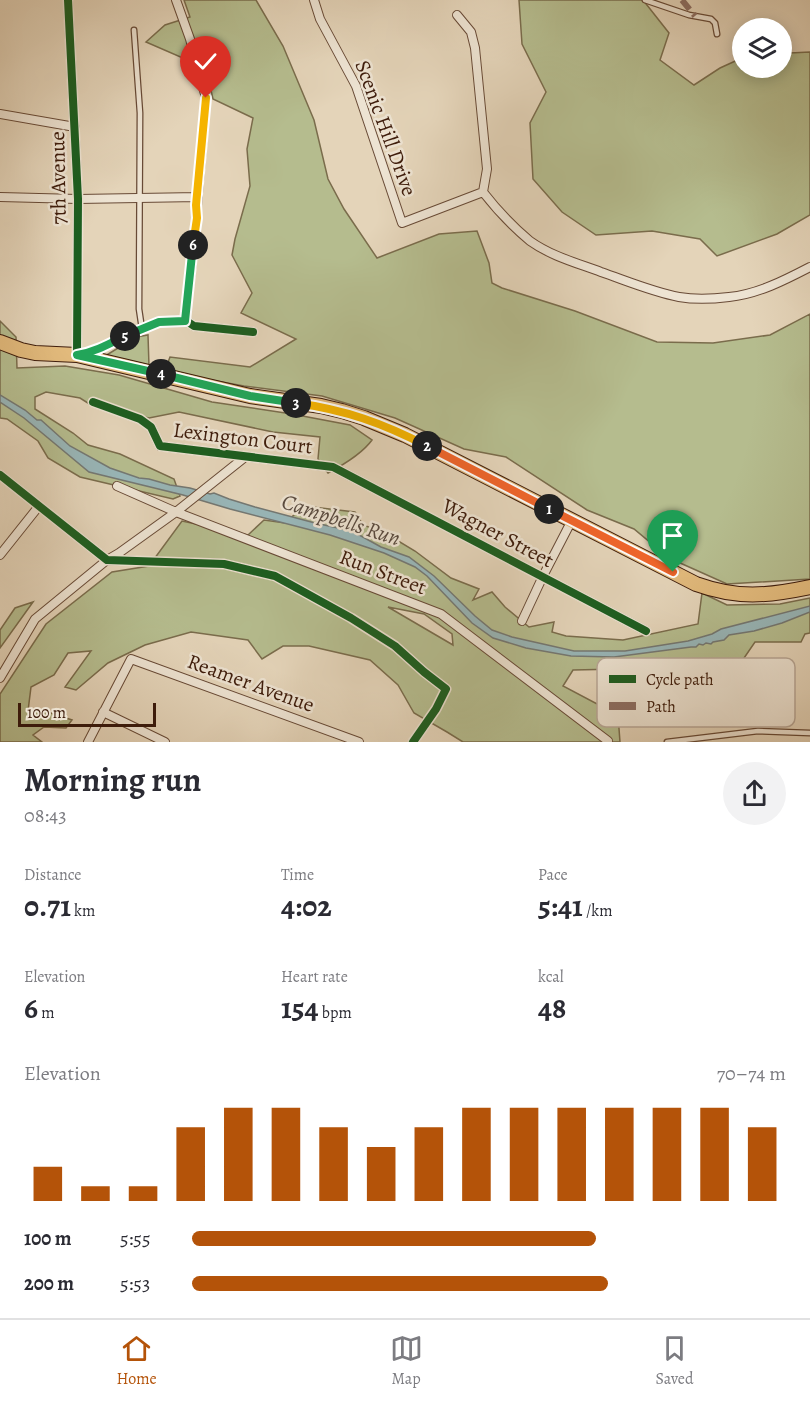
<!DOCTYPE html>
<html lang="en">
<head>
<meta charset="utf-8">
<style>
  :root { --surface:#fff; --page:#f2f2f3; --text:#2b2b33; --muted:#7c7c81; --line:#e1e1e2; --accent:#b45309 }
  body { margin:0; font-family:Alegreya,serif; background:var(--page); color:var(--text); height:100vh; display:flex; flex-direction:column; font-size:22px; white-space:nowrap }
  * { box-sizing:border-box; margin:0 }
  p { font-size:20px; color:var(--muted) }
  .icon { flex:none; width:33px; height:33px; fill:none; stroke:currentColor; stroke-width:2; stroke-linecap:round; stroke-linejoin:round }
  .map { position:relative; height:742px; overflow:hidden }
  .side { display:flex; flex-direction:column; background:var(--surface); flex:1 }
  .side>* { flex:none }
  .fabs { position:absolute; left:732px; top:18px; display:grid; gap:12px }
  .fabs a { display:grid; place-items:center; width:60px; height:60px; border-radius:50%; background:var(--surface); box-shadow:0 3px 15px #0003; font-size:30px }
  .scale { position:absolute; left:18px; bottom:15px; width:138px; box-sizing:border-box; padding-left:6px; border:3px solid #3e1c0b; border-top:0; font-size:16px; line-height:21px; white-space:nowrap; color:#3e1c0b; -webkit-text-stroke:4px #ede3d2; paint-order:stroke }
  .pin { position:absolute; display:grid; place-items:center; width:51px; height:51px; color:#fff; margin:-62px -26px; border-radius:50% 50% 50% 0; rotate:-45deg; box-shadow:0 0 6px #0007 }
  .pin .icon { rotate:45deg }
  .km { position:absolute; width:30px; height:30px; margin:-15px; border-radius:50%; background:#222; color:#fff; font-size:16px; line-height:30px; text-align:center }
  .round { display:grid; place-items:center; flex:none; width:63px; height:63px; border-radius:32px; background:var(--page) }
  .headline { display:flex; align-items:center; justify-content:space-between; height:102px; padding:0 24px }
  h1 { font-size:33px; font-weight:700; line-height:45px }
  .figures { display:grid; grid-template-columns:repeat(3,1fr); gap:9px; height:102px; padding:6px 24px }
  .figures div { display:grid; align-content:center }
  .figures b { font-size:30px; font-weight:700 }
  .figures small { font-size:16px; font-weight:400 }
  .figures p { font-size:16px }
  .chart { height:168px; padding:12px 24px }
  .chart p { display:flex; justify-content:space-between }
  .chart svg { width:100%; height:108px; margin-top:6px; stroke:var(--accent); stroke-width:6 }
  ul { padding:0 24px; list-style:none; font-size:20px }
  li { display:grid; grid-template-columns:96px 72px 1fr; align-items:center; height:45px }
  li i { height:15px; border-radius:8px; background:var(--accent) }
  .dock { display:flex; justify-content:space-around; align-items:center; height:84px; border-top:2px solid var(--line); background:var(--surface); font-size:16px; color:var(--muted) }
  .dock a { display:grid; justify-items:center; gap:3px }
  .dock .active { color:var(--accent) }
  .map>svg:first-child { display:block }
  .green { fill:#b5bc8e; stroke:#7a6c4c; stroke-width:1.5; fill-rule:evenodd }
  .water { fill:#98b6b8; stroke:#747873; stroke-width:1.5 }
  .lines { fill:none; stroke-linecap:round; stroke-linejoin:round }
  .lane-casing { stroke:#684a36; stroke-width:7 }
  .street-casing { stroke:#684a36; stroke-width:10 }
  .primary-casing { stroke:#3e1c0b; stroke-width:16 }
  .lane { stroke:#ede3d2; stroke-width:4.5 }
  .street { stroke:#ede3d2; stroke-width:8 }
  .primary { stroke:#e2ba7c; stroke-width:14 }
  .quiet { stroke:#8d6e63; stroke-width:6; stroke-dasharray:12 6; stroke-linecap:butt }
  .cycleway-casing { stroke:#ede3d2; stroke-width:11 }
  .cycleway { stroke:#1b5e20; stroke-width:8 }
  .split-1-casing { stroke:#fff; stroke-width:12 }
  .split-2-casing { stroke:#fff; stroke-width:12 }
  .split-3-casing { stroke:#fff; stroke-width:12 }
  .split-4-casing { stroke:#fff; stroke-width:12 }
  .split-5-casing { stroke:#fff; stroke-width:12 }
  .split-6-casing { stroke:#fff; stroke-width:12 }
  .split-7-casing { stroke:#fff; stroke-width:12 }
  .split-1 { stroke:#f0652b; stroke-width:8 }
  .split-2 { stroke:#f0652b; stroke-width:8 }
  .split-3 { stroke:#f5b400; stroke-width:8 }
  .split-4 { stroke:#22a559; stroke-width:8 }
  .split-5 { stroke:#22a559; stroke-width:8 }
  .split-6 { stroke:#22a559; stroke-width:8 }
  .split-7 { stroke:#f5b400; stroke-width:8 }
  .labels { text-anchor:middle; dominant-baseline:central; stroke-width:5; stroke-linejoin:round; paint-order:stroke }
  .street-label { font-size:21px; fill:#3e1c0b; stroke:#ede3d2 }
  .water-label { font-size:22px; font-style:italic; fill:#594a3f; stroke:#ede3d2 }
  .key { fill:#ede3d2; stroke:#b8a796; stroke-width:1.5 }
  .key-label { font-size:16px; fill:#3e1c0b }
</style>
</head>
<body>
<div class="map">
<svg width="810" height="742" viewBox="0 0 810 742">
  <rect width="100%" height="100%" fill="#e4d4b9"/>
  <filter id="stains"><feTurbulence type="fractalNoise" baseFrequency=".00333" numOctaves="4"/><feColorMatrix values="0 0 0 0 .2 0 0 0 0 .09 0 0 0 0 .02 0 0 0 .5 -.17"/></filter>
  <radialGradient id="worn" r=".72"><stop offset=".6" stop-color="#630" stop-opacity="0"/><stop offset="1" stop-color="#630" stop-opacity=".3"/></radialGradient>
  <path class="green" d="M184 0H256L283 46 314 120 328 179 344 209 377 258 439 234 477 231 489 263 492 283 502 288 575 311 657 342 713 343 770 335 810 314V579L727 584 669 558 634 529 587 510 506 457 464 449 395 418 322 396 244 386 167 372V365L170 357 250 367 296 339 241 313 252 293 232 255 235 239 250 186 247 149 253 118 213 99 206 68 146 42 165 25 190 17Z
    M519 0H643L669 33 660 60 694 85 720 68 742 58V68H782V42L790 53 810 52V215L777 234 717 256 700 239 652 231 596 235 562 212 533 179 530 123 546 92 522 44Z
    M0 321 16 337 17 368 65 366 119 375 212 402 292 414 350 425 372 440C362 454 343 465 328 473L318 459 320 437 273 432 179 412 149 418 91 405 80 398 46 392 35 397V409L73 433 88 445 120 454 174 479 180 496 173 499 80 477 48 458 38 441 7 419 0 418Z
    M148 335 149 366 105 356 136 337Z
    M304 506 355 512 363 525 385 533 415 551 451 578 479 589 473 600 492 592 505 607 529 627 554 622 552 632 566 636 623 640 698 624 702 593 727 605 780 604 810 598V633L805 634 801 642H755L742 661 662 663 620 669 573 670 563 686 618 715 620 742H463L447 732 414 713 398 685 370 660 309 646H283L262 659 248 640 191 632 145 645 108 663 76 690 65 687 91 651 68 653 54 675 31 687 28 711H45L72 720 66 728 44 727 33 735 42 742H0V694L46 624 112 572 149 566 182 521 248 535 264 520 285 523ZM388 607 424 614 452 634 453 645Z
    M33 602 0 648V630L15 608Z"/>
  <path class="water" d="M0 395 25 410 37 420H41L70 446 110 468 139 478 149 479 170 485 190 488 210 494 214 493 229 499 255 507 315 523 352 531 381 547 409 557 434 576 475 616 492 630 512 637 574 651H625L688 641 712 634 721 629 810 606V612L782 623 754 631 729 635 724 640 713 642 711 644 706 643 703 645 699 644 696 647H691L614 657 571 656 526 648 493 638 472 623 427 576 415 567 384 553 330 535 230 509 183 495 89 472 24 418 0 402Z"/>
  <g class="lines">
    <g class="lane-casing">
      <path id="lane" d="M645 0 689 15 711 19 715 23 717 34
        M134 30 140 113 139 309 142 329
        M667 742 758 731 810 733"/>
    </g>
    <g class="street-casing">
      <path id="street" d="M68 0 78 199 77 355 89 353 99 349 126 336 159 322 185 320 194 326 253 332
        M176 0 190 39 206 98 197 205V218L185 320
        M314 0 320 19 356 86 402 223 483 192
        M457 15 471 32 475 48 487 169 483 192
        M0 114 75 127
        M483 192C497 210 512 226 530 241 551 256 577 263 601 272 627 281 653 292 679 297 696 300 713 299 729 297 758 294 785 280 810 267
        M0 197 78 199 198 197
        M93 402 140 419 151 427 160 446 333 467 646 631
        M0 475 107 560 224 564 275 576 351 618 395 646 424 672 446 689 436 709 413 742
        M117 486 176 512 441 614 608 741
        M0 555 39 506
        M522 621 543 576 572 520
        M0 678 35 619 107 560 119 553 176 512 245 457
        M103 712 165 742
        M88 742 131 659 359 742"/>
    </g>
    <g class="primary-casing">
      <path id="primary" d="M0 342 21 350 35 353 77 355 250 396 321 406 342 411 364 418 405 435 696 584C738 599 767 596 810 587"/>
    </g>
    <use href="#lane" class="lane"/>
    <use href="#street" class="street"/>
    <use href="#primary" class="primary"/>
    <path class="quiet" d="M682 0 695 16"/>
    <g class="cycleway-casing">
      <path id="cycleway" d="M68 0 78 199 77 355 89 353 99 349 126 336 159 322 185 320 194 326 253 332
        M93 402 140 419 151 427 160 446 333 467 646 631
        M0 475 107 560 224 564 275 576 351 618 395 646 424 672 446 689 436 709 413 742"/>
    </g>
    <use href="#cycleway" class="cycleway"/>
  </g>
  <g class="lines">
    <g class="split-1-casing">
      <path id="split-1" d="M549 509 673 572"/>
    </g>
    <g class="split-2-casing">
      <path id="split-2" d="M427 446 549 509"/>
    </g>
    <g class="split-3-casing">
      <path id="split-3" d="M296 403C346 410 382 423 427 446"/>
    </g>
    <g class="split-4-casing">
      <path id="split-4" d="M161 374 250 396 296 403"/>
    </g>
    <g class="split-5-casing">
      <path id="split-5" d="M125 336C109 344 95 352 77 355L161 374"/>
    </g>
    <g class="split-6-casing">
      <path id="split-6" d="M125 336 159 322 185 321 193 245"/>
    </g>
    <g class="split-7-casing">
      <path id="split-7" d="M193 245 197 218 196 205 206 98"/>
    </g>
    <use href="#split-1" class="split-1"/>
    <use href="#split-2" class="split-2"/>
    <use href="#split-3" class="split-3"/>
    <use href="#split-4" class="split-4"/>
    <use href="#split-5" class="split-5"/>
    <use href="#split-6" class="split-6"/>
    <use href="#split-7" class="split-7"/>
  </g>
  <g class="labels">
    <g class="street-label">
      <text transform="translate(386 128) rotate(70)">Scenic Hill Drive</text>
      <text transform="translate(58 178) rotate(-91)">7th Avenue</text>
      <text transform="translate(243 438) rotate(7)">Lexington Court</text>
      <text transform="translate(498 533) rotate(28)">Wagner Street</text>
      <text transform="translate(383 572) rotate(21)">Run Street</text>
      <text transform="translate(251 683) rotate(20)">Reamer Avenue</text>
    </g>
    <g class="water-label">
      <text transform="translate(341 520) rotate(18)">Campbells Run</text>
    </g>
  </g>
  <rect x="597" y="658" width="198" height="69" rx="9" class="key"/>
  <rect x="609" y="675" width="27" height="8" fill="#1b5e20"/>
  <rect x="609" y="702" width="27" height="8" fill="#8d6e63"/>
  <g class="key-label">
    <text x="646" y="685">Cycle path</text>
    <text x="646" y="712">Path</text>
  </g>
  <rect width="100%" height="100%" filter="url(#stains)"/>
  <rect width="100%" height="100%" fill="url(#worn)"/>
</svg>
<div class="fabs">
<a><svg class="icon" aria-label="layers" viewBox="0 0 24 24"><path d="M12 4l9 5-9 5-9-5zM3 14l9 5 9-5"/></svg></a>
</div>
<div class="scale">100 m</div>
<div class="pin" style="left:673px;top:572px;background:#1e9e55"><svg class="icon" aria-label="arrive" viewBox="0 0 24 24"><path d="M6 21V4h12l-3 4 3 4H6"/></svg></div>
<div class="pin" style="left:206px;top:98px;background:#d93025"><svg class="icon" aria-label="check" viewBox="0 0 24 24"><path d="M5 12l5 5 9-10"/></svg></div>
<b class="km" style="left:549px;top:509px">1</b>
<b class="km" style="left:427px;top:446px">2</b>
<b class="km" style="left:296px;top:403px">3</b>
<b class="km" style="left:161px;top:374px">4</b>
<b class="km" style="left:125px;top:336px">5</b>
<b class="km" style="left:193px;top:245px">6</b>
</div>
<section class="side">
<div class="headline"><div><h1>Morning run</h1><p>08:43</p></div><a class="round"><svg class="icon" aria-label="share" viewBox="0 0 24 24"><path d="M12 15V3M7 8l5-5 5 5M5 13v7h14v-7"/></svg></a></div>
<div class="figures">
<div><p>Distance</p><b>0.71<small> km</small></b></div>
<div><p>Time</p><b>4:02</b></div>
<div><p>Pace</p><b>5:41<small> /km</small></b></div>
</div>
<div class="figures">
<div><p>Elevation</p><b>6<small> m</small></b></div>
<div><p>Heart rate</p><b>154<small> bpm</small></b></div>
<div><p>kcal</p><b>48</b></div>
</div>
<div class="chart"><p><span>Elevation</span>70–74 m</p>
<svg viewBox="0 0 160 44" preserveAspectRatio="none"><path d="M5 44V30M15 44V38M25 44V38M35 44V14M45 44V6M55 44V6M65 44V14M75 44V22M85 44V14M95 44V6M105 44V6M115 44V6M125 44V6M135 44V6M145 44V6M155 44V14"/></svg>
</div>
<ul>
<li><b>100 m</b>5:55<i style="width:68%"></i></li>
<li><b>200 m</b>5:53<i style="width:70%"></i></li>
</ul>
</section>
<nav class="dock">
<a class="active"><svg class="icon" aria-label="home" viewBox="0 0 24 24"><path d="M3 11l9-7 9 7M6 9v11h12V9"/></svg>Home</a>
<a><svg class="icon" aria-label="map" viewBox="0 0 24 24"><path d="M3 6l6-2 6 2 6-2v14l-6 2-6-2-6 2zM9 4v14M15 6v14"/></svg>Map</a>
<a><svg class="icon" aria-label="saved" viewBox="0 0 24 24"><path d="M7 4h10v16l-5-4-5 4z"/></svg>Saved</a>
</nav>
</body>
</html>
